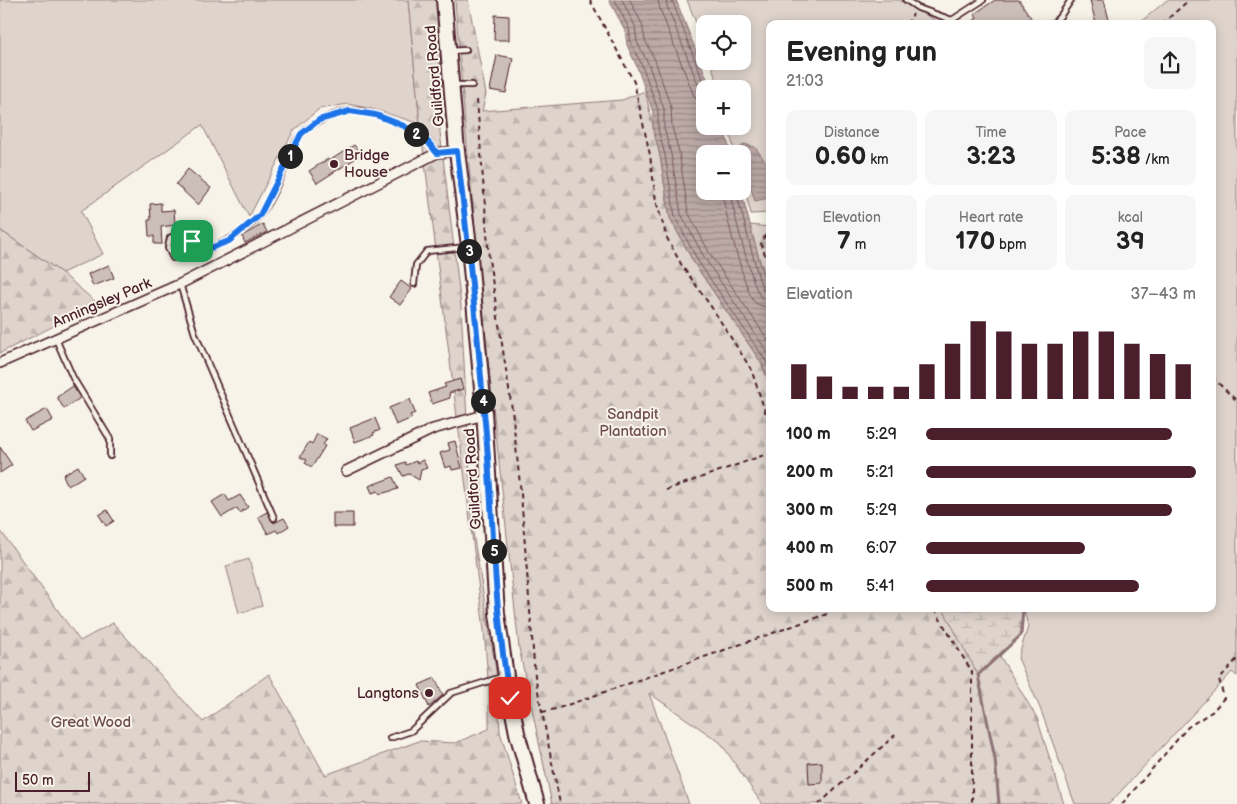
<!DOCTYPE html>
<html lang="en">
<head>
<meta charset="utf-8">
<style>
  :root { --surface:#fff; --page:#f6f6f6; --text:#222; --muted:#767676; --accent:#4a1f2b }
  body { margin:0; font-family:"Balsamiq Sans",sans-serif; background:var(--page); color:var(--text); height:100vh; display:flex; flex-direction:column; font-size:19px; white-space:nowrap }
  * { box-sizing:border-box; margin:0 }
  p { font-size:16px; color:var(--muted) }
  .icon { flex:none; width:28px; height:28px; fill:none; stroke:currentColor; stroke-width:2; stroke-linecap:round; stroke-linejoin:round }
  .map { position:relative; flex:1; overflow:hidden }
  .details { position:absolute; left:766px; top:20px; width:450px; height:592px; display:flex; flex-direction:column; background:var(--surface); border-radius:10px; box-shadow:0 2px 12px #0003 }
  .details>* { flex:none }
  .buttons { position:absolute; left:696px; top:15px; display:grid; gap:10px }
  .buttons a { display:grid; place-items:center; width:55px; height:55px; border-radius:10px; background:var(--surface); box-shadow:0 2px 12px #0003; font-size:25px }
  .scale { position:absolute; left:15px; bottom:12px; width:75px; box-sizing:border-box; padding-left:5px; border:2px solid #4a1f2b; border-top:0; font-size:14px; line-height:18px; white-space:nowrap; color:#4a1f2b; -webkit-text-stroke:4px #f7f3e8; paint-order:stroke }
  .pin { position:absolute; display:grid; place-items:center; width:42px; height:42px; color:#fff; margin:-21px; border-radius:10px; box-shadow:0 2px 8px #0006 }
  .km { position:absolute; width:25px; height:25px; margin:-12px; border-radius:50%; background:#222; color:#fff; font-size:14px; line-height:25px; text-align:center }
  .round { display:grid; place-items:center; flex:none; width:52px; height:52px; border-radius:10px; background:var(--page) }
  .summary { display:flex; align-items:center; justify-content:space-between; height:85px; padding:0 20px }
  h1 { font-size:28px; font-weight:800; line-height:38px }
  .metrics { display:grid; grid-template-columns:repeat(3,1fr); gap:8px; height:85px; padding:5px 20px }
  .metrics div { display:grid; align-content:center; border-radius:10px; background:var(--page); text-align:center }
  .metrics b { font-size:25px; font-weight:800 }
  .metrics small { font-size:14px; font-weight:400 }
  .metrics p { font-size:14px }
  .chart { height:140px; padding:10px 20px }
  .chart p { display:flex; justify-content:space-between }
  .chart svg { width:100%; height:90px; margin-top:5px; stroke:var(--accent); stroke-width:6 }
  ul { padding:0 20px; list-style:none; font-size:16px }
  li { display:grid; grid-template-columns:80px 60px 1fr; align-items:center; height:38px }
  li i { height:12px; border-radius:6px; background:var(--accent) }
  .map>svg:first-child { display:block }
  .green { fill:#ded4cc; stroke:#947a7c }
  .forest { fill:url(#forest-firs); stroke:#947a7c }
  .wetland { fill:url(#wetland-marsh); stroke:#947a7c }
  .water { fill:url(#water-rules); stroke:#8e7275 }
  .lines { fill:none; stroke-linecap:round; stroke-linejoin:round }
  .shore { stroke:#78575d; stroke-width:1 }
  .stream { stroke:#8e7275; stroke-width:3 }
  .building { fill:#ccbfb9; stroke:#4a1f2b }
  .service-casing { stroke:#4a1f2b; stroke-width:8 }
  .minor-casing { stroke:#4a1f2b; stroke-width:12 }
  .primary-casing { stroke:#4a1f2b; stroke-width:18 }
  .path { stroke:#4a1f2b; stroke-width:2; stroke-dasharray:5 4; stroke-linecap:butt }
  .service { stroke:#f7f3e8; stroke-width:4.5 }
  .minor { stroke:#f7f3e8; stroke-width:9 }
  .primary { stroke:#f7f3e8; stroke-width:14 }
  .route-casing { stroke:#fff; stroke-width:10 }
  .route { stroke:#1a73e8; stroke-width:6 }
  .poi-dot { fill:#4a1f2b; stroke:#f7f3e8; stroke-width:2 }
  .labels { text-anchor:middle; dominant-baseline:central; stroke-width:4; stroke-linejoin:round; paint-order:stroke }
  .street-label { font-size:15px; fill:#4a1f2b; stroke:#f7f3e8 }
  .poi-label { font-size:15px; fill:#4a1f2b; stroke:#f7f3e8; text-anchor:start }
  .park-label { font-size:15px; fill:#6f4c53; stroke:#f7f3e8 }
</style>
</head>
<body>
<div class="map">
<svg width="1237" height="804" viewBox="0 0 1237 804">
  <defs>
    <pattern id="forest-firs" width="22" height="20" patternUnits="userSpaceOnUse" patternTransform="scale(1.25)"><rect width="22" height="20" fill="#ded4cc"/><path d="M5 1l3.5 6h-7zM16 11l3.5 6h-7z" fill="#c0b6af"/></pattern>
    <pattern id="wetland-marsh" width="20" height="14" patternUnits="userSpaceOnUse" patternTransform="scale(1.25)"><rect width="20" height="14" fill="#ded4cc"/><path d="M1 5h8M5 5V1M11 12h8M15 12V8" fill="none" stroke="#c0b6af"/></pattern>
    <pattern id="water-rules" width="6" height="5" patternUnits="userSpaceOnUse" patternTransform="scale(1.25)"><rect width="6" height="5" fill="#bcaaa7"/><path d="M0 2.5h6" fill="none" stroke="#9b8a88"/></pattern>
  </defs>
  <rect width="100%" height="100%" fill="#f7f3e8"/>
  <filter id="ink" filterUnits="userSpaceOnUse"><feTurbulence type="fractalNoise" baseFrequency=".02" numOctaves="2"/><feDisplacementMap in="SourceGraphic" scale="10" xChannelSelector="R" yChannelSelector="G"/><feConvolveMatrix kernelMatrix="1 2 1 2 8 2 1 2 1" color-interpolation-filters="sRGB"/></filter>
  <g filter="url(#ink)">
    <path class="green" d="M0 0H408L420 124 376 110 348 104 319 109 294 130 249 217 202 125 81 211 103 254 62 273 0 230Z
      M687 0H899L942 24H770V213L751 214 743 182 742 154H735L728 126H742V89H718L711 61H742V24H705V45Z
      M1167 0H1237V676L1232 672 1109 804H1075L1040 708 1018 658 1028 627 1024 609H1212V24H1138Z
      M249 559 262 606 239 613 226 566Z"/>
    <path class="forest" d="M408 0H436L440 36V132L461 306 473 533 496 670 500 732 522 804H0V530L80 641 113 623 203 722 269 674 325 775 419 741 455 743 489 729V691L484 630 420 124Z
      M455 0H468L486 94 482 111 622 100 645 91 660 156 670 218 694 263 762 364 770 386V609H1013L1015 632 1000 656 1037 718 1064 804H762L721 743 649 693 689 804H552L519 648 484 322 465 124Z
      M749 225 770 227V294Z
      M0 230 62 273 98 304 0 353Z"/>
    <path class="wetland" d="M943 609H1023L1021 635 978 675Z"/>
    <path class="water" d="M609 0H676L711 89H705V126H723L731 154H705V191H741L764 277 770 294V386L762 364 694 263 670 218 660 156 653 129V112L637 67 627 45 625 30Z
      M744 144 755 147 770 168 769 198 755 201 749 182 743 172 742 154 735 153Z"/>
    <g class="lines">
      <path class="shore" d="M615 0 629 29 631 44 642 65 658 110V129L665 155 675 217 698 261 766 361 770 371
        M622 0 635 26 637 42 648 63 664 109V128L671 154 681 214 704 257 770 356
        M630 0 642 24 645 40 655 60 671 108 672 127 679 152 688 212 710 254 770 343
        M658 0 660 9 694 96 699 102 705 106
        M666 0 667 6 701 92 705 98
        M672 0 706 89
        M722 191C723 206 745 289 753 300 757 305 763 307 770 307
        M730 191C731 204 753 288 760 296 762 299 766 300 770 300
        M736 191 759 279 764 291 770 293"/>
      <path class="stream" d="M999 804 995 759 978 675 1021 635 1023 609"/>
    </g>
    <path class="building" d="M995 0H1019L1035 24H969L977 18 974 14Z
      M1090 0H1104L1110 24H1096Z
      M495 15 509 16V40H494Z
      M497 55 513 58 506 93 490 90Z
      M354 145 361 155 317 183 309 171 328 159 329 161Z
      M188 169 211 188 198 205 176 184Z
      M161 203V211L174 210 175 225 161 227 162 244H154V236H149L148 220H151L150 204Z
      M263 224 267 232 245 243 242 236Z
      M109 265 114 278 93 286 88 274Z
      M401 281 412 289 400 305 389 297Z
      M460 379 463 389 449 393 450 398 432 404 428 393 446 387 444 384Z
      M73 386 80 398 64 409 57 397Z
      M410 399 415 413 410 415 412 418 396 425 389 408Z
      M47 409 53 420 31 431 25 421Z
      M375 418 380 430 373 433 374 435 355 442 350 428Z
      M317 434 327 439 323 445 325 446 312 467 305 463 307 460 300 457 309 442 312 444Z
      M455 441 462 468 452 470 451 466 445 468 440 453 450 450 448 443Z
      M0 447 12 465 0 473Z
      M423 460 427 468 421 470 419 480 409 474 403 476 397 465 405 462 406 465 416 461 417 463Z
      M78 466 84 476 68 486 63 475Z
      M393 477 398 489 380 494 378 491 372 493 369 486Z
      M225 494 229 501 240 495 248 507 240 513 237 508 222 517 212 502Z
      M107 510 114 521 106 526 99 515Z
      M267 512 274 523 284 518 289 526 278 533 276 530 268 534 258 517Z
      M333 513H353V527H333Z
      M435 678 443 695 429 707 419 685Z
      M822 762V783L809 784 808 763Z"/>
    <g class="lines">
      <g class="service-casing">
        <path id="service" d="M906 0 918 8 952 20 955 24
          M952 20 983 0
          M1053 24 1061 15 1071 0
          M450 51 466 50
          M454 85H472
          M200 252 192 241 184 234H177L170 238 168 248 173 258C200 257 243 236 260 215 269 203 279 181 285 167 290 157 294 141 302 133 312 123 336 112 350 111 371 109 412 128 428 141 431 144 434 149 437 153
          M180 284 195 334 274 518
          M414 284 416 265 427 251 467 247
          M56 339 73 378 110 439V456
          M390 738 411 731 451 693 505 676"/>
      </g>
      <g class="minor-casing">
        <path id="minor" d="M0 363 180 284 437 153 457 151
          M346 471 433 429 484 415"/>
      </g>
      <g class="primary-casing">
        <path id="primary" d="M444 0 457 151 469 246 484 411 497 614 506 676 517 733 537 804"/>
      </g>
      <path class="path" d="M590 0 634 82 650 155 656 201 667 238 681 264 712 308 751 369 770 426
        M907 24 913 14
        M1162 24 1189 0
        M477 100 489 259 512 409 521 494 535 676 560 804
        M770 227 761 243 770 269
        M1212 377 1237 401
        M666 490 770 453
        M934 609 972 672V804
        M542 712 556 709 827 614
        M819 804 895 735
        M1122 804 1188 727 1213 711 1224 698 1219 679 1237 659"/>
      <use href="#service" class="service"/>
      <use href="#minor" class="minor"/>
      <use href="#primary" class="primary"/>
    </g>
  </g>
  <g class="lines" filter="url(#ink)">
    <g class="route-casing">
      <path id="route" d="M192 241 200 252 229 241 260 215 301 134 319 120 350 111 376 115 404 126 428 142 437 153 457 151C469 249 479 347 487 445 494 530 494 614 510 698"/>
    </g>
    <use href="#route" class="route"/>
  </g>
  <g class="poi-dot">
    <circle cx="334" cy="164" r="5"/>
    <circle cx="429" cy="693" r="5"/>
  </g>
  <g class="labels">
    <g class="street-label">
      <text transform="translate(435 76) rotate(-95)">Guildford Road</text>
      <text transform="translate(102 303) rotate(-23)">Anningsley Park</text>
      <text transform="translate(473 479) rotate(-94)">Guildford Road</text>
    </g>
    <g class="poi-label">
      <text x="344" y="155">Bridge<tspan x="344" dy="17">House</tspan></text>
      <text x="419" y="693" text-anchor="end">Langtons</text>
    </g>
    <g class="park-label">
      <text x="633" y="414">Sandpit<tspan x="633" dy="17">Plantation</tspan></text>
      <text x="91" y="722">Great Wood</text>
    </g>
  </g>
</svg>
<div class="buttons">
<a><svg class="icon" aria-label="locate" viewBox="0 0 24 24"><circle cx="12" cy="12" r="6"/><path d="M12 2v4M12 18v4M2 12h4M18 12h4"/></svg></a>
<a>+</a>
<a>−</a>
</div>
<div class="scale">50 m</div>
<div class="pin" style="left:192px;top:241px;background:#1e9e55"><svg class="icon" aria-label="arrive" viewBox="0 0 24 24"><path d="M6 21V4h12l-3 4 3 4H6"/></svg></div>
<div class="pin" style="left:510px;top:698px;background:#d93025"><svg class="icon" aria-label="check" viewBox="0 0 24 24"><path d="M5 12l5 5 9-10"/></svg></div>
<b class="km" style="left:290px;top:156px">1</b>
<b class="km" style="left:416px;top:134px">2</b>
<b class="km" style="left:469px;top:251px">3</b>
<b class="km" style="left:483px;top:401px">4</b>
<b class="km" style="left:494px;top:551px">5</b>
<section class="details">
<div class="summary"><div><h1>Evening run</h1><p>21:03</p></div><a class="round"><svg class="icon" aria-label="share" viewBox="0 0 24 24"><path d="M12 15V3M7 8l5-5 5 5M5 13v7h14v-7"/></svg></a></div>
<div class="metrics">
<div><p>Distance</p><b>0.60<small> km</small></b></div>
<div><p>Time</p><b>3:23</b></div>
<div><p>Pace</p><b>5:38<small> /km</small></b></div>
</div>
<div class="metrics">
<div><p>Elevation</p><b>7<small> m</small></b></div>
<div><p>Heart rate</p><b>170<small> bpm</small></b></div>
<div><p>kcal</p><b>39</b></div>
</div>
<div class="chart"><p><span>Elevation</span>37–43 m</p>
<svg viewBox="0 0 160 44" preserveAspectRatio="none"><path d="M5 44V27M15 44V33M25 44V38M35 44V38M45 44V38M55 44V27M65 44V17M75 44V6M85 44V11M95 44V17M105 44V17M115 44V11M125 44V11M135 44V17M145 44V22M155 44V27"/></svg>
</div>
<ul>
<li><b>100 m</b>5:29<i style="width:91%"></i></li>
<li><b>200 m</b>5:21<i style="width:100%"></i></li>
<li><b>300 m</b>5:29<i style="width:91%"></i></li>
<li><b>400 m</b>6:07<i style="width:59%"></i></li>
<li><b>500 m</b>5:41<i style="width:79%"></i></li>
</ul>
</section>
</div>
</body>
</html>
